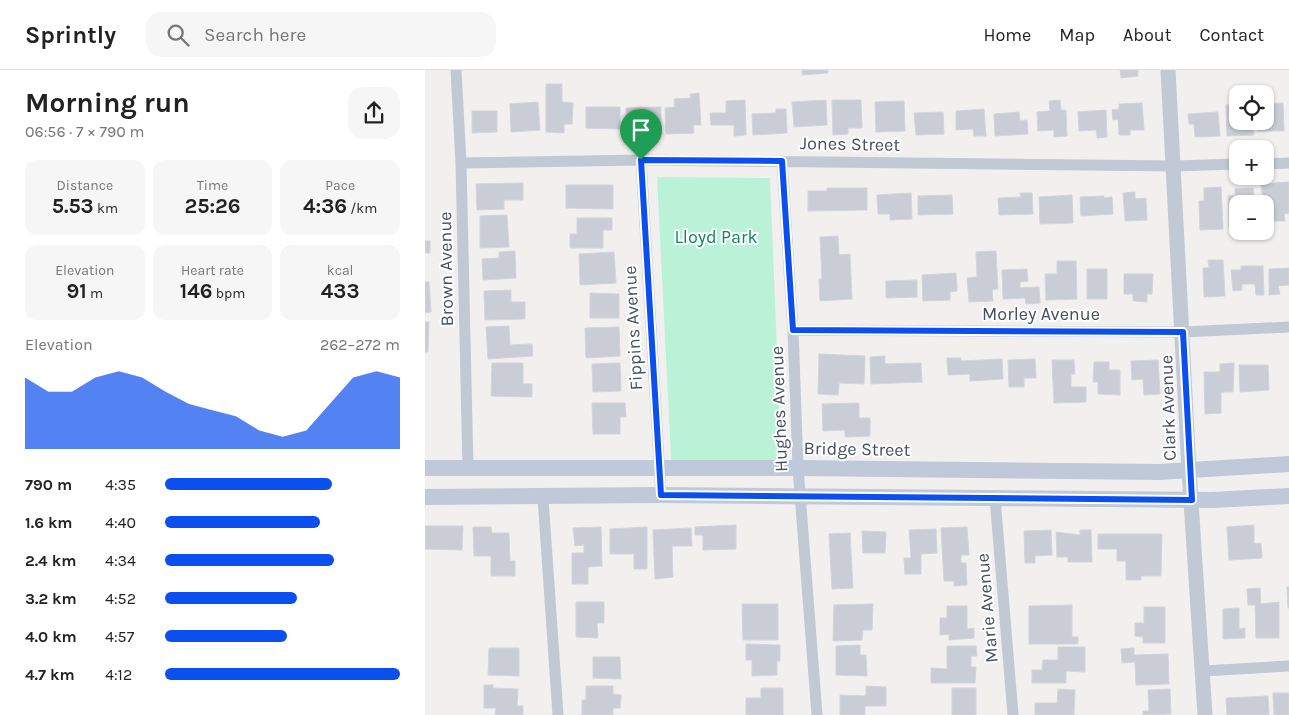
<!DOCTYPE html>
<html lang="en">
<head>
<meta charset="utf-8">
<style>
  :root { --surface:#fff; --page:#f6f6f6; --text:#222; --muted:#767676; --line:#e0e0e0; --accent:#0b50ef }
  body { margin:0; font-family:Karla,sans-serif; background:var(--page); color:var(--text); height:100vh; display:flex; flex-direction:column; font-size:19px; white-space:nowrap }
  * { box-sizing:border-box; margin:0 }
  p { font-size:16px; color:var(--muted) }
  .icon { flex:none; width:28px; height:28px; fill:none; stroke:currentColor; stroke-width:2; stroke-linecap:round; stroke-linejoin:round }
  .map { position:relative; flex:1; overflow:hidden }
  .details { display:flex; flex-direction:column; background:var(--surface); width:425px }
  .details>* { flex:none }
  .buttons { position:absolute; left:804px; top:15px; display:grid; gap:10px }
  .buttons a { display:grid; place-items:center; width:45px; height:45px; border-radius:10px; background:var(--surface); box-shadow:0 1px 4px #0004; font-size:25px }
  .pin { position:absolute; display:grid; place-items:center; width:42px; height:42px; color:#fff; margin:-51px -21px; border-radius:50% 50% 50% 0; rotate:-45deg; box-shadow:0 0 5px #0007 }
  .pin .icon { rotate:45deg }
  .round { display:grid; place-items:center; flex:none; width:52px; height:52px; border-radius:15px; background:var(--page) }
  .overview { display:flex; align-items:center; justify-content:space-between; height:85px; padding:0 25px }
  h1 { font-size:28px; font-weight:700; line-height:38px }
  .figures { display:grid; grid-template-columns:repeat(3,1fr); gap:8px; height:85px; padding:5px 25px }
  .figures div { display:grid; align-content:center; border-radius:12px; background:var(--page); text-align:center }
  .figures b { font-size:21px; font-weight:700 }
  .figures small { font-size:14px; font-weight:400 }
  .figures p { font-size:14px }
  .chart { height:140px; padding:10px 25px }
  .chart p { display:flex; justify-content:space-between }
  .chart svg { width:100%; height:90px; margin-top:5px; fill:var(--accent); opacity:.7 }
  ul { padding:0 25px; list-style:none; font-size:16px }
  li { display:grid; grid-template-columns:80px 60px 1fr; align-items:center; height:38px }
  li i { height:12px; border-radius:6px; background:var(--accent) }
  header { display:flex; align-items:center; gap:30px; box-sizing:border-box; height:70px; padding:0 25px; background:var(--surface); border-bottom:1px solid var(--line) }
  header strong { font-size:24px }
  nav { display:flex; gap:28px; margin-inline-start:auto; font-size:18px }
  .search { width:350px; height:45px; background:var(--page); display:flex; align-items:center; gap:12px; box-sizing:border-box; padding:0 18px; border-radius:15px; color:var(--muted); font-size:19px }
  main { display:flex; flex:1; min-height:0 }
  .map>svg:first-child { display:block }
  .green { fill:#baf2d7 }
  .building { fill:#cacdd5; stroke:#d2d4db }
  .lines { fill:none; stroke-linecap:round; stroke-linejoin:round }
  .minor { stroke:#c1c9d5; stroke-width:11 }
  .tertiary { stroke:#c1c9d5; stroke-width:15 }
  .secondary { stroke:#c0c9d9; stroke-width:16 }
  .route-casing { stroke:#fff; stroke-width:10 }
  .route { stroke:#0b50ef; stroke-width:6 }
  .labels { text-anchor:middle; dominant-baseline:central; stroke-width:4; stroke-linejoin:round; paint-order:stroke }
  .street-label { font-size:18px; fill:#454f5e; stroke:#fff }
  .park-label { font-size:18px; fill:#10855a; stroke:#fff }
</style>
</head>
<body>
<header>
<strong>Sprintly</strong>
<div class="search"><svg class="icon" aria-label="search" viewBox="0 0 24 24"><circle cx="10" cy="10" r="6"/><path d="M15 15l6 6"/></svg>Search here</div>
<nav><a>Home</a><a>Map</a><a>About</a><a>Contact</a></nav>
</header>
<main>
<section class="details">
<div class="overview"><div><h1>Morning run</h1><p>06:56 · 7 × 790 m</p></div><a class="round"><svg class="icon" aria-label="share" viewBox="0 0 24 24"><path d="M12 15V3M7 8l5-5 5 5M5 13v7h14v-7"/></svg></a></div>
<div class="figures">
<div><p>Distance</p><b>5.53<small> km</small></b></div>
<div><p>Time</p><b>25:26</b></div>
<div><p>Pace</p><b>4:36<small> /km</small></b></div>
</div>
<div class="figures">
<div><p>Elevation</p><b>91<small> m</small></b></div>
<div><p>Heart rate</p><b>146<small> bpm</small></b></div>
<div><p>kcal</p><b>433</b></div>
</div>
<div class="chart"><p><span>Elevation</span>262–272 m</p>
<svg viewBox="0 0 160 44" preserveAspectRatio="none"><path d="M0 44V9L10 16L20 16L30 9L40 6L50 9L60 16L70 22L80 25L90 28L100 35L110 38L120 35L130 22L140 9L150 6L160 9V44z"/></svg>
</div>
<ul>
<li><b>790 m</b>4:35<i style="width:71%"></i></li>
<li><b>1.6 km</b>4:40<i style="width:66%"></i></li>
<li><b>2.4 km</b>4:34<i style="width:72%"></i></li>
<li><b>3.2 km</b>4:52<i style="width:56%"></i></li>
<li><b>4.0 km</b>4:57<i style="width:52%"></i></li>
<li><b>4.7 km</b>4:12<i style="width:100%"></i></li>
</ul>
</section>
<div class="map">
<svg width="864" height="645" viewBox="0 0 864 645">
  <rect width="100%" height="100%" fill="#f2efef"/>
  <path class="green" d="M232 107 345 108 357 406H247Z"/>
  <path class="building" d="M377 0H403V3L377 5Z
    M695 0H713V6L696 8Z
    M121 14H137V32L148 33 147 54H139V63L121 62Z
    M831 19H842L843 34 858 33 859 61H832V51H840V24H831Z
    M274 23 276 55H268L269 63 241 64 240 38 250 37 249 29 266 28 265 24Z
    M320 30 321 65 309 66V55H286L285 43H301V31Z
    M401 30 402 55 369 57 367 32Z
    M407 30H436L437 58H423V64L408 65Z
    M635 30 636 40H641L642 66 629 67V60L613 61 612 42 625 41 624 31Z
    M479 31 480 61 451 62 450 32Z
    M113 32 115 60 86 62 85 34Z
    M717 33 719 60H705V65H694L693 49 688 50 687 40 694 39V34Z
    M801 35H812V51H828L829 65 802 66Z
    M161 37H195V59L161 58Z
    M236 37V60L202 62 201 38Z
    M351 39H361L362 63 328 65 327 44 351 43Z
    M559 39 561 66H549L548 59 531 60V41Z
    M681 40 682 67 672 68 671 60 654 61 653 42Z
    M47 41H72V62L47 63Z
    M518 42 519 64 491 65 489 43Z
    M594 42 595 51 602 50 603 64 570 66 569 44Z
    M793 42 795 66 770 67 769 54H764L763 44Z
    M864 112V143L859 144 860 151H840L836 114Z
    M98 113V130H79V139L52 140 51 114Z
    M141 115H188V139L141 138Z
    M796 117 798 159 775 160 774 131H779V118Z
    M402 118H442V140L383 141V121H402Z
    M828 118 829 134H812V157H804L803 126 810 125V119Z
    M710 122V129L721 128 722 150 700 151 698 123Z
    M486 123 487 149 465 150V144H453L452 125Z
    M595 123H607L608 144 574 145 573 128 596 127Z
    M527 125 528 144 493 145V126Z
    M647 125 648 153 615 154 614 127Z
    M679 126V128L687 127 688 144 656 146 655 127Z
    M82 145 84 177 55 178V146Z
    M152 148H187V160H178V178H145V164H152Z
    M413 166 414 185 425 184 427 229 395 231 394 209H397L395 167Z
    M0 171H5V183H0Z
    M90 181 91 208 58 210 57 189 74 188V182Z
    M571 181 573 219 567 220 568 231 544 232 542 208 552 207 551 182Z
    M189 182 191 213 155 215 154 184Z
    M783 190H798L800 226 779 227 778 198H784Z
    M632 191H651L652 229 621 230 620 204H632Z
    M816 196H838L839 225H831L830 214H817V220L808 221 806 200H816Z
    M864 198V215L853 216 855 224 844 225V199Z
    M602 199 603 211 595 212V218L614 217 615 233 601 234 600 228 578 229 577 200Z
    M662 199H682V229H662Z
    M531 203 532 221 525 222V230L498 231 497 205Z
    M699 204H728L727 224H722V232L708 231V224H699Z
    M492 210V227L461 228V211Z
    M0 212H4L6 242 0 243Z
    M86 220V232H100V249L60 250 59 221Z
    M165 223 194 224V248H165Z
    M0 252H4L3 282H0Z
    M84 256 85 275 107 274 108 286 63 289 61 257Z
    M194 257 195 286 161 288 160 258Z
    M394 284 440 286 439 314 414 313 413 325 393 324Z
    M460 286V294L496 293 497 312 446 314 445 287Z
    M522 288H536V291L577 289 578 309 545 311V304L523 305Z
    M610 289 611 308H599V317H584L583 290Z
    M627 290H649L650 304H646V317H661V332L629 333Z
    M733 290 735 324 719 325 718 309 707 310 706 291Z
    M669 292H684V300H695V325L673 324V312H668Z
    M67 293H98V314H107V327L66 326Z
    M195 293 196 321 168 322 167 294Z
    M809 293 808 322H796V343L780 344 779 302H795V294Z
    M814 295H843L844 320 815 322Z
    M167 333H200L201 347H195V364H168Z
    M434 333V348H445V366L420 367V360L398 361 397 334Z
    M311 455V479L278 480V465H270V457Z
    M829 455V474L836 473 837 488 804 490 802 457Z
    M0 456H38L37 480 0 479Z
    M48 457H66L67 463H84L85 491H90V506H66V486H49Z
    M176 457 177 496 163 497V514H147V483H159V475L150 476 148 458Z
    M222 457V499H209V484H185V459Z
    M542 457 544 485H536V493H541L542 515 529 516V511H519L516 458Z
    M266 458 267 476H247L248 507 230 509 228 460Z
    M511 459 512 483 496 484V504H480L479 488H486L484 460Z
    M626 460 627 485 610 486V493H600L599 461Z
    M655 460H666L667 492H643V487H632L631 462 655 465Z
    M437 461 461 462 460 483H438Z
    M425 463 428 518 407 519 404 464Z
    M673 464H737L736 506H716V510H701V491H692V479H673Z
    M862 517H864V538H863Z
    M835 518 836 534 854 532V568H831L830 535H823L822 519Z
    M151 532H179V553H172L173 568 151 567Z
    M317 534H353V570H318Z
    M448 534 447 560H438L437 570 408 571 409 535Z
    M647 535V567H653V574H604V536Z
    M522 536H542V559L549 558V568L524 570V564L515 565V548H522Z
    M719 537H740V573H718V567L710 566V553H719Z
    M814 538V559L820 558V568L798 569V539Z
    M321 574 355 575V591H352V605L327 606V590H321Z
    M435 575V585H441L442 606 411 605V576Z
    M522 576H551L552 586H546V597H551L550 613H506V598L522 599Z
    M633 577H660V602L641 601V613H607V600H617L618 590H633Z
    M64 578H94V606L63 605Z
    M709 578V585L743 584 744 614 711 615 710 592 697 593 696 579Z
    M168 587H195L196 609 168 608Z
    M59 615H68V618L93 619 92 636H98V645H70L71 638H59Z
    M161 616H188V624L196 625 195 638H188V645H157V630H161Z
    M441 616 461 617V636H440V645H415V625L441 626Z
    M336 618H358V645H321V628H336Z
    M527 618H551V645H527Z
    M633 619 650 620 649 645H610V633H632Z
    M745 619 746 644 718 645V641H724L723 620Z
    M848 623H864V645H849Z
    M843 626 844 645H802L801 628Z"/>
  <g class="lines">
    <path class="minor" d="M31 0 36 93 43 398
      M216 90 236 425
      M357 91 368 260 373 398 392 645
      M36 93 216 90 750 96 812 94
      M840 94 864 93
      M368 260 758 262 864 257
      M118 428 133 645
      M570 428 588 645
      M778 601 864 596"/>
    <path class="tertiary" d="M743 0 764 401 780 645"/>
    <path class="secondary" d="M0 398H373L734 402 864 394
      M0 427 236 425 787 430 864 426"/>
  </g>
  <g class="lines">
    <g class="route-casing">
      <path id="route" d="M216 90 357 91 368 260 758 262 767 430 236 425Z"/>
    </g>
    <use href="#route" class="route"/>
  </g>
  <g class="labels">
    <g class="street-label">
      <text transform="translate(425 74) rotate(1)">Jones Street</text>
      <text transform="translate(21 199) rotate(-91)">Brown Avenue</text>
      <text x="616" y="244">Morley Avenue</text>
      <text transform="translate(208 258) rotate(-93)">Fippins Avenue</text>
      <text transform="translate(743 338) rotate(-92)">Clark Avenue</text>
      <text transform="translate(354 339) rotate(-92)">Hughes Avenue</text>
      <text transform="translate(432 379) rotate(1)">Bridge Street</text>
      <text transform="translate(562 538) rotate(-95)">Marie Avenue</text>
    </g>
    <g class="park-label">
      <text x="291" y="167">Lloyd Park</text>
    </g>
  </g>
</svg>
<div class="buttons">
<a><svg class="icon" aria-label="locate" viewBox="0 0 24 24"><circle cx="12" cy="12" r="6"/><path d="M12 2v4M12 18v4M2 12h4M18 12h4"/></svg></a>
<a>+</a>
<a>−</a>
</div>
<div class="pin" style="left:216px;top:90px;background:#1e9e55"><svg class="icon" aria-label="arrive" viewBox="0 0 24 24"><path d="M6 21V4h12l-3 4 3 4H6"/></svg></div>
</div>
</main>
</body>
</html>
